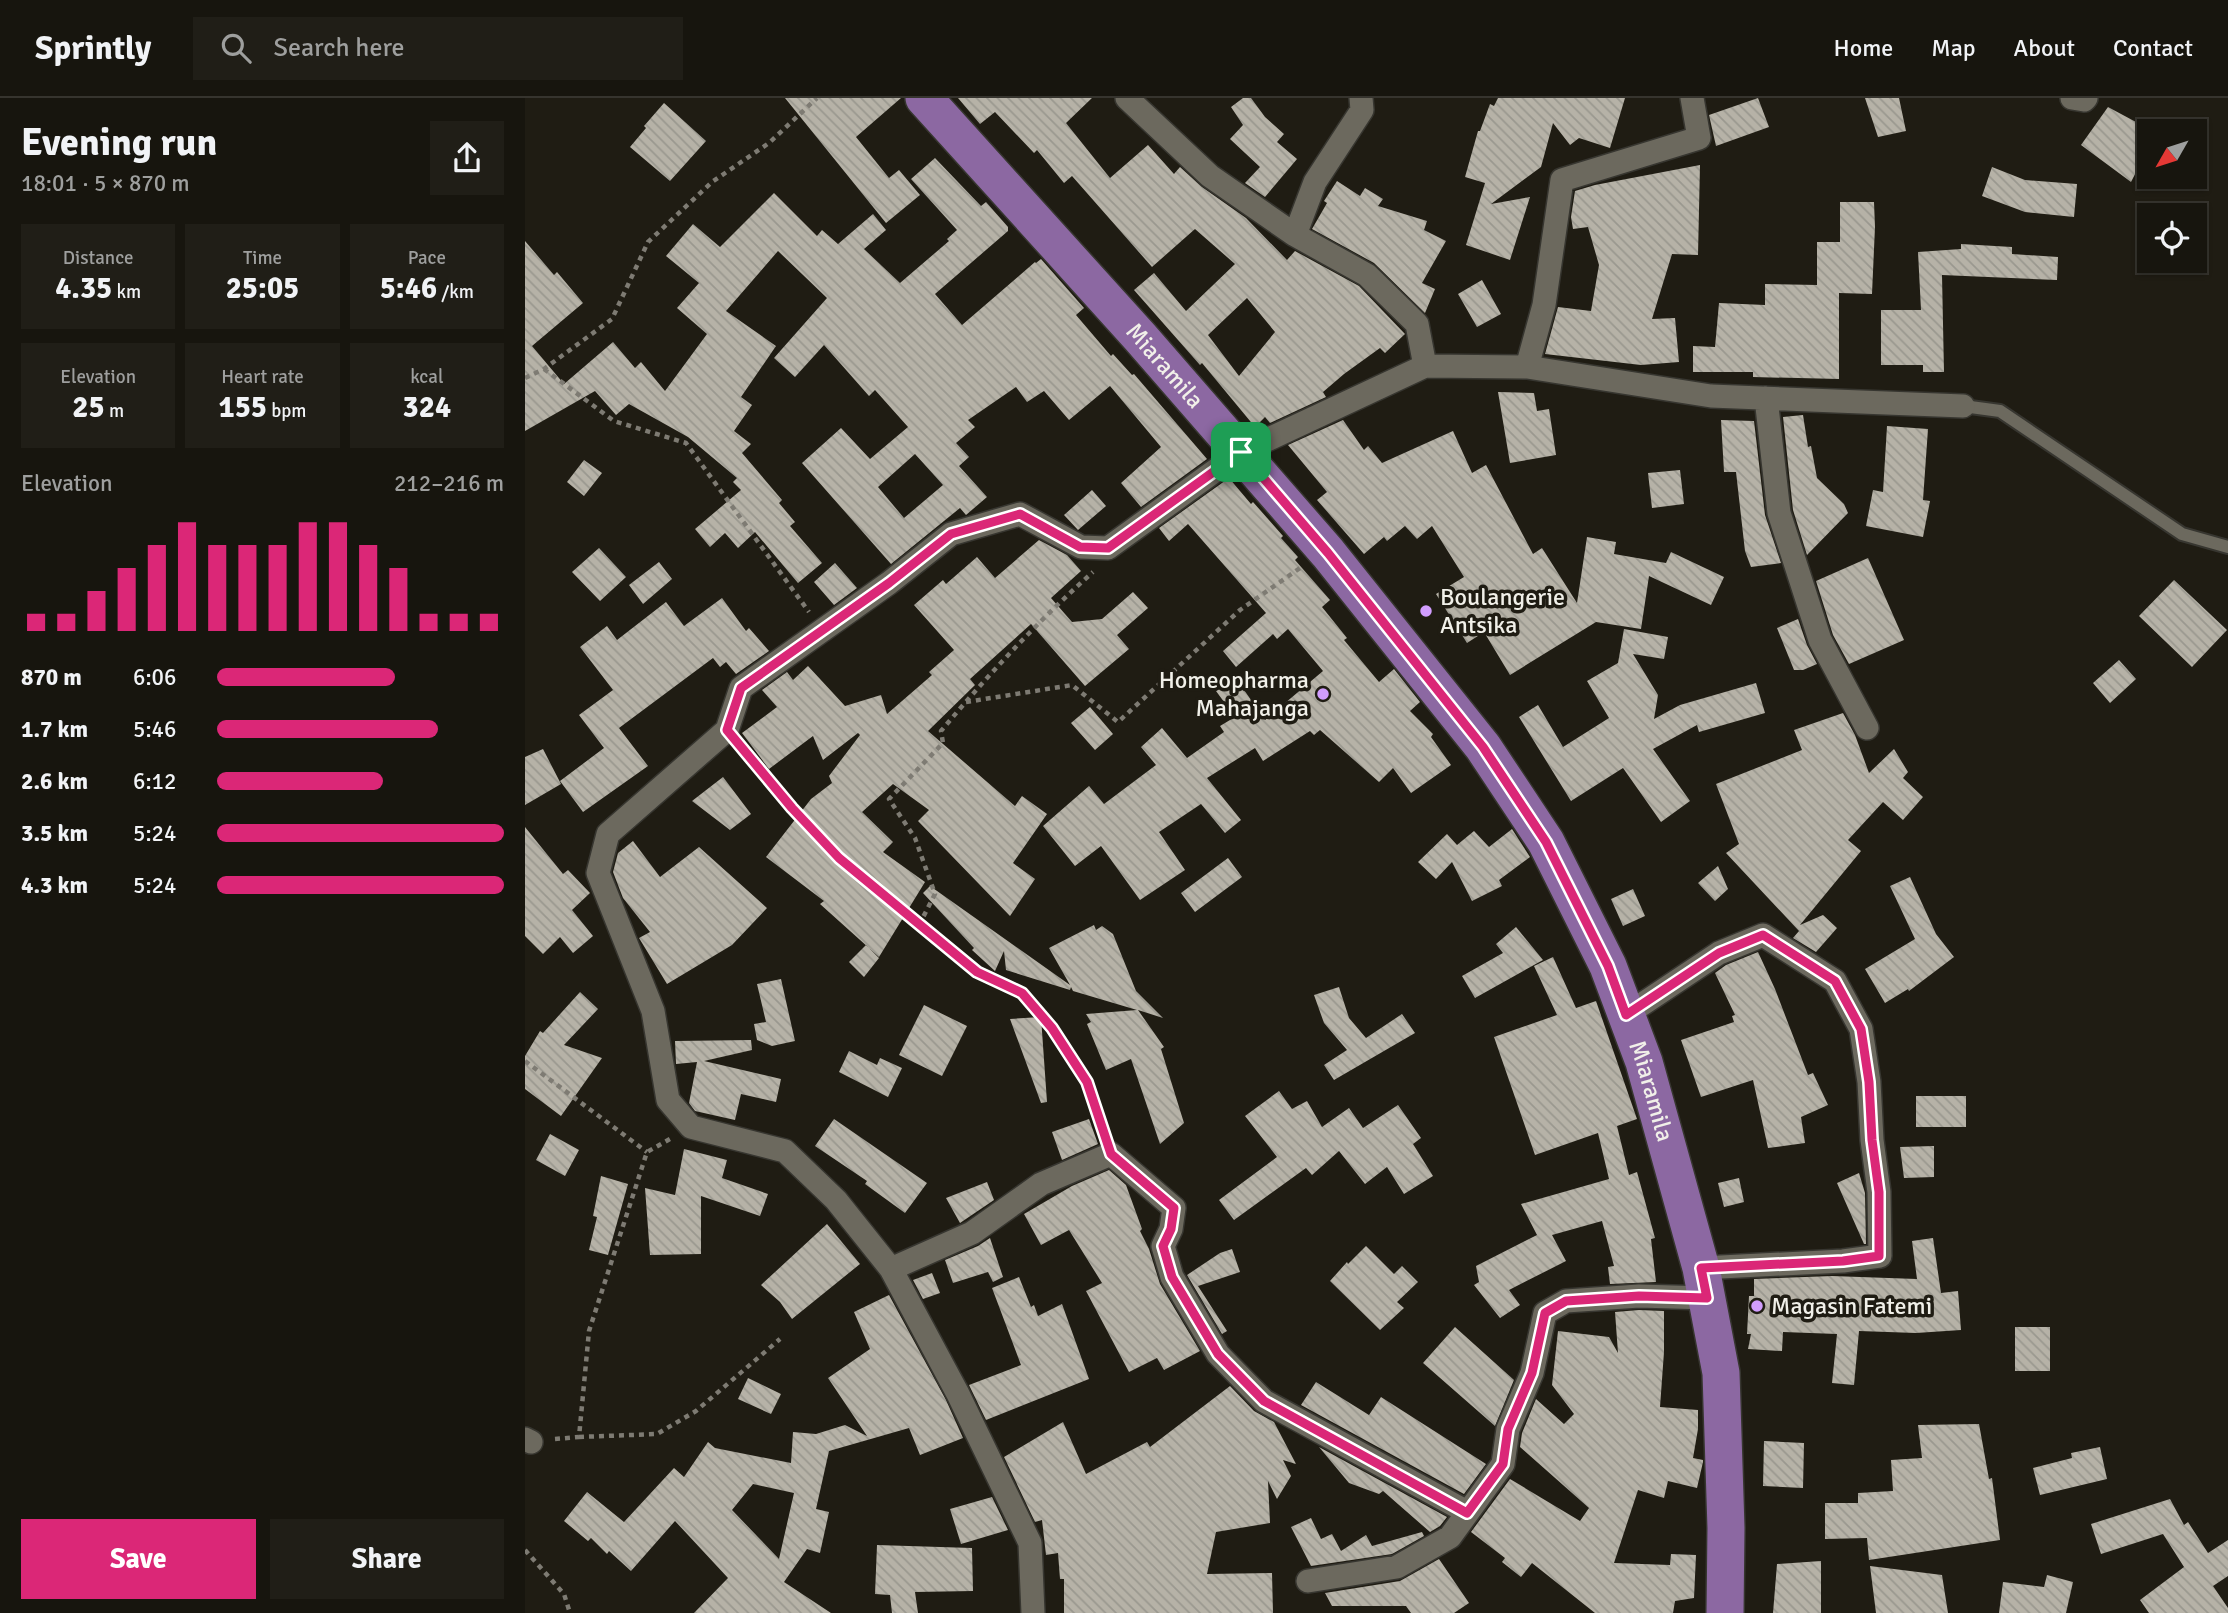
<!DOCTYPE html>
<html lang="en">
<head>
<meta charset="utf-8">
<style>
  :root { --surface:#17150e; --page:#201e17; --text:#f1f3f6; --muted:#9e9f9e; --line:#36342e; --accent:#db2777 }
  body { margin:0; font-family:Signika,sans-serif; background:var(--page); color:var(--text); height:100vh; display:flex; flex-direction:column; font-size:26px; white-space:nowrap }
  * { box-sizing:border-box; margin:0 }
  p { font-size:23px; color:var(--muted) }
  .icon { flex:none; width:38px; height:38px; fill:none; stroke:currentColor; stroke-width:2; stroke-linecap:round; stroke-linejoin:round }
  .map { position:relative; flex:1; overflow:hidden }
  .sheet { display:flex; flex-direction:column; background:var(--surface); width:525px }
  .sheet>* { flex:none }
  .needle { width:46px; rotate:231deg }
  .buttons { position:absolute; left:1612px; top:21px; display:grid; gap:14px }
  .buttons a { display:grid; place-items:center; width:70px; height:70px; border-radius:0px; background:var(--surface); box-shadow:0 2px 5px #0004,0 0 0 2px var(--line); font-size:35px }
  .pin { position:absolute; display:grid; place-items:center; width:60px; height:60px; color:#fff; margin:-30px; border-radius:14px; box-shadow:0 4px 10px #0006 }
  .round { display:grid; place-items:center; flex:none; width:74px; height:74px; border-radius:0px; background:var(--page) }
  .overview { display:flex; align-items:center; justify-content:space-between; height:119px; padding:0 21px }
  h1 { font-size:38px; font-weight:700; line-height:52px }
  .metrics { display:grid; grid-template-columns:repeat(3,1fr); gap:10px; height:119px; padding:7px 21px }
  .metrics div { display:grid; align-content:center; border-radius:0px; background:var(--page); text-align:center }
  .metrics b { font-size:30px; font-weight:700 }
  .metrics small { font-size:19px; font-weight:400 }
  .metrics p { font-size:19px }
  .chart { height:196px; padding:14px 21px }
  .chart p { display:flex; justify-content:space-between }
  .chart svg { width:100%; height:126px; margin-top:7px; stroke:var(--accent); stroke-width:6 }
  .cta { display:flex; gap:14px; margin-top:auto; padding:14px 21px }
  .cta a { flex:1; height:80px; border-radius:0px; background:var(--accent); color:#fff; font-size:28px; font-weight:700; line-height:80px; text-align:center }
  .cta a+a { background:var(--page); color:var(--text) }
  ul { padding:0 21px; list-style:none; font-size:23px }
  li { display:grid; grid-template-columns:112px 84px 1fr; align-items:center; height:52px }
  li i { height:18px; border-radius:9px; background:var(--accent) }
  header { display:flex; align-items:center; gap:42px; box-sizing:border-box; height:98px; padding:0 35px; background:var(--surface); border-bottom:2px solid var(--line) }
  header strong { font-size:33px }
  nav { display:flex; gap:38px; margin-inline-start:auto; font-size:24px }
  .search { width:490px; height:63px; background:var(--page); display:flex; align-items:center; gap:18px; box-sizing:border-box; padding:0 24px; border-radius:0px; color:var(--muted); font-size:26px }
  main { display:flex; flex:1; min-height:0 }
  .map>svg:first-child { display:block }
  .building { fill:url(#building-back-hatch); fill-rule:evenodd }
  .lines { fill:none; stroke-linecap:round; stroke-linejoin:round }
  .lane-casing { stroke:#373630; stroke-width:16 }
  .street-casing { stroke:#373630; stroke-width:26 }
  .primary-casing { stroke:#373630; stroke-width:40 }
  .path { stroke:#7e7b73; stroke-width:4.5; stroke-dasharray:5 5; stroke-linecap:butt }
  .lane { stroke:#6c695e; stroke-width:12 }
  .street { stroke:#6c695e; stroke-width:23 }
  .primary { stroke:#8c68a2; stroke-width:37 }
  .route-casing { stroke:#fff; stroke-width:14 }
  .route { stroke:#db2777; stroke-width:9 }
  .poi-dot { fill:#d19dfe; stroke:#1f1c13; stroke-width:2.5 }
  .labels { text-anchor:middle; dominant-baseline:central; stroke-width:7; stroke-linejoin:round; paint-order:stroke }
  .street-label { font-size:24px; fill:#f1f0e9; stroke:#1f1c13 }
  .poi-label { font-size:24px; fill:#f1f0e9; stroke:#1f1c13; text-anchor:start }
</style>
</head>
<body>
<header>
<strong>Sprintly</strong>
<div class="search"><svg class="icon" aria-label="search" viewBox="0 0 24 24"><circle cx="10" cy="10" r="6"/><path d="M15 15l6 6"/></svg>Search here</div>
<nav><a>Home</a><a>Map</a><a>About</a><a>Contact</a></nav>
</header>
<main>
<section class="sheet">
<div class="overview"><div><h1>Evening run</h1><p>18:01 · 5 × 870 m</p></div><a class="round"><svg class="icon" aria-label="share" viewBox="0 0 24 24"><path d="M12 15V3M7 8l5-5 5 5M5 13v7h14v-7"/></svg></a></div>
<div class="metrics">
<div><p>Distance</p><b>4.35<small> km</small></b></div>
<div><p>Time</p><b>25:05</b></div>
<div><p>Pace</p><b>5:46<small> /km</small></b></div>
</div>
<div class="metrics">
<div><p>Elevation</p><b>25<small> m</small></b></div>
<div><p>Heart rate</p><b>155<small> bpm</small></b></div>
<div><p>kcal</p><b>324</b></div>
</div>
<div class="chart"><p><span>Elevation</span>212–216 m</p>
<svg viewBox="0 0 160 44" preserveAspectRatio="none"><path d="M5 44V38M15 44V38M25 44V30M35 44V22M45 44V14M55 44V6M65 44V14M75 44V14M85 44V14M95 44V6M105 44V6M115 44V14M125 44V22M135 44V38M145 44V38M155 44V38"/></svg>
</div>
<ul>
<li><b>870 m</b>6:06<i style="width:62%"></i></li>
<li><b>1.7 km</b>5:46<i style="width:77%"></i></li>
<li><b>2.6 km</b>6:12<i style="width:58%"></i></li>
<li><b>3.5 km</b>5:24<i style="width:100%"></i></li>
<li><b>4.3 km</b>5:24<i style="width:100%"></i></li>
</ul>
<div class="cta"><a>Save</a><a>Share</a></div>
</section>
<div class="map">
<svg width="1703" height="1515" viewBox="0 0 1703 1515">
  <defs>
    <pattern id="building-back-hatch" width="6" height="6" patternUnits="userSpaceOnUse" patternTransform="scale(1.75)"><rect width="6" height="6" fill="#b6b2a7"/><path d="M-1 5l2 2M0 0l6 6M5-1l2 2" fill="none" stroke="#9a988f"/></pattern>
  </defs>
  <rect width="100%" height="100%" fill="#1f1c13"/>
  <path class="building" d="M260 0H376L331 39 364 80 374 72 395 97 361 125Z
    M433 0H567L541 25 585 80 623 47 649 76 655 69 677 89 721 120 762 162 770 153 834 188 880 236 860 255 855 250 819 276 798 294 801 299 745 325 740 319 730 329 677 265 675 267 609 192 629 175 661 213 710 166 670 131 627 169 547 78 539 85 512 52 509 55 470 14 455 26ZM722 200 750 234 714 278 683 237Z
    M718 0H726L740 19 759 36 752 44 772 61 740 99 720 85 735 69 705 41 718 27 706 9Z
    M973 0H1100L1085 50 1054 40 1045 47 1028 25 1016 69 966 106 1005 99 985 162 941 147 960 85 940 79 953 33H955L965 6 969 8Z
    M1233 0 1244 29 1191 48 1184 17Z
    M1340 0H1374L1381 33 1353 39Z
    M139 5 181 43 145 83 105 49 121 30 119 28Z
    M1583 9 1624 31V49L1606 84 1556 47Z
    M410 60 456 108 461 104 483 129V133L410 196 437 227 510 164 511 165 516 161 559 210 551 217 586 258 588 256 607 277 609 276 682 361 616 409 596 385 636 349 585 288 544 322 519 293 502 304 491 289 443 322 450 329 431 345 444 359 434 368 462 399 441 417 435 410 366 466 277 365 316 330 345 361 383 329 350 292 344 298 299 247 270 279 249 260 302 200 253 153 201 213 251 248 216 299 227 307 209 333 226 346 217 355 257 402 254 405 270 424 265 428 297 465 273 485 230 434 213 450 200 435 185 449 170 431 216 392 208 384 212 380 163 339 104 306 91 317 70 293 0 333V143L29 177 32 174 58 205 7 248 39 286 88 244 110 270 116 264 140 293 182 236 152 210 174 185 141 158 168 126 195 149 249 95 292 138 297 132 313 146 348 116 361 132 339 151 375 185 424 143 422 141 432 132 386 81ZM390 356 418 387 379 420 353 389Z
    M1175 67 1173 157 1147 156 1127 221 1150 220 1154 264 1116 267 1020 256 1033 209 1066 213 1074 167 1063 129 1048 131 1046 119 1050 93 1070 87Z
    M1467 69 1500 82 1552 86 1549 119 1500 114 1457 98Z
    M812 83 835 98 840 90 858 101 853 108 902 123 899 132 921 143 897 185 910 191 900 215 849 165 787 131 802 105 799 103Z
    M1315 104H1349L1350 129 1347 196 1314 195V281L1228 279V274H1168V248L1190 249 1194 205 1240 207V186L1292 187V144H1315Z
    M1436 146 1487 149V156L1533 159 1532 182 1417 177 1419 274H1398V267H1356V212H1396L1393 154 1436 151Z
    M957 182 976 216 952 229 933 196Z
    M973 294 1009 295 1012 313 1024 311 1031 357 985 365Z
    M1278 317 1283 349 1286 348 1292 380 1319 406 1323 415 1282 457 1268 412 1258 319Z
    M818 322 839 352 843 348 857 365 928 333 947 375 961 367 1008 456 1017 450 1052 505 1062 439 1091 444 1089 456 1141 465 1146 454 1199 479 1186 507 1124 478 1116 531 1071 524 985 577 959 534 942 545 911 496 939 479 907 428 892 441 880 428 862 443 859 439 839 456 792 402 802 394 763 347Z
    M1196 322 1229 323 1240 417 1256 465 1226 469 1220 453 1211 374H1199Z
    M1362 328 1403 331 1398 402 1405 403 1398 439 1341 428 1348 392 1358 394Z
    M59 362 77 375 59 398 42 384Z
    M1155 372 1159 406 1127 410 1123 375Z
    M704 380 726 406 728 404 758 438 756 440 773 459 770 462 805 502 797 509 822 540 819 542 854 584 869 571 895 604 885 613 908 636 906 639 926 667 886 695 868 670 854 684 795 632 789 637 785 633 738 663 730 650 682 680 716 722 700 735 676 706 634 734 660 772 615 802 576 748 550 768 518 728 564 688 579 706 631 667 616 649 637 630 662 660 699 634 695 628 710 619 691 593 710 579 740 622 798 573 763 531 752 541 748 536 711 569 698 553 741 515 663 426 644 443 634 430Z
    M567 392 581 408 553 432 539 417Z
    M514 442 542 457 556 473 526 500 547 524 577 521 608 494 623 510 592 537 604 551 560 588 506 526 445 581 450 587 403 633 490 708 497 698 522 716 488 765 510 781 485 818 393 723 404 712 368 686 337 714 368 744 358 754 400 784 354 859 295 806 299 803 241 759 286 701 307 685 304 678 335 637 333 635 298 662 288 638 244 671 217 635 252 609 237 592 262 574 268 582 283 568 320 608 356 597 362 616 407 577 404 574 429 552 389 507 418 482 421 486 452 459 470 480Z
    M74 450 101 479 75 503 47 474Z
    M1343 460 1379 542 1324 566 1308 537 1291 483Z
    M134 464 147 481 118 506 104 487Z
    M310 465 332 490 309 507 289 484Z
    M1649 482 1702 532 1667 569 1614 518Z
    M197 500 221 533 224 530 244 553 211 576 201 564 195 569 188 560 94 630 123 668 58 714 35 683 79 650 54 617 88 592 55 549 82 528 92 542 141 504 159 528Z
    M1273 521 1282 547 1292 566 1278 572H1269L1252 530Z
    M1099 531 1143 539 1139 561 1108 556 1133 597 1129 621 1155 607 1231 585 1240 615 1174 634 1172 627 1128 651 1165 703 1136 724 1098 670 1046 703 994 619 1013 607 1038 649 1084 620 1062 583 1093 565Z
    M1594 562 1611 581 1585 605 1568 585Z
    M565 609 588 636 570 652 546 625Z
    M1318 615 1330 637 1344 675 1369 651 1383 674 1378 680 1398 699 1378 722 1358 704 1323 742 1336 753 1275 827 1298 817 1312 830 1291 854 1268 840 1274 833 1201 755 1214 746 1191 686 1277 652 1269 632Z
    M18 651 36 686 0 707V659Z
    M198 679 226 716 205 732 167 703Z
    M0 729 38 776 43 772 65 795 47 812 68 838 48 855 35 839 18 856 0 838Z
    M987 731 1005 759 974 782 977 788 947 803 927 764 911 781 893 764 922 736 932 747 949 733 964 749Z
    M108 743 135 779 174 749 242 810 207 847 142 886 114 840 125 834 98 800 88 774 93 755Z
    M703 760 717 779 670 814 656 795Z
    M1193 768 1203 791 1190 803 1173 785Z
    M1385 779 1411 836 1429 859 1384 893 1383 891 1360 905 1340 871 1390 841 1365 788Z
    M405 788 545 887 524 850 569 827 571 832 577 828 588 836 611 893 638 920 613 912 639 949 636 951 659 1025 635 1046 606 961 581 972 562 926 566 924 561 916 612 912 548 893 546 889 545 892 481 872 479 853 470 873 447 852 449 850 398 795Z
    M1108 791 1120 818 1098 828 1086 801Z
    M991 829 1018 862 950 900 937 878 978 855 971 846Z
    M341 847 354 860 339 879 324 864Z
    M1233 854 1250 891 1283 977 1288 975 1303 1007 1276 1019 1280 1045 1243 1050 1228 982 1176 999 1156 942 1209 924 1207 918 1210 917 1190 875 1201 867Z
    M1028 859 1051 910 1071 903 1112 1021 1092 1028 1104 1077 1112 1074 1130 1140 1126 1141 1131 1184 1085 1186 1083 1169 1089 1168 1077 1123 1027 1137 1041 1163 984 1192 995 1207 975 1220 949 1187 954 1184 951 1168 1012 1137 996 1106 1084 1081 1073 1035 1010 1057 969 939 1032 917 1009 868Z
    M256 881 270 943 247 948 232 942 229 926 241 924 232 886Z
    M814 889 824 920 841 940 877 916 890 935 809 982 799 967 822 952 799 925 789 897Z
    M55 894 73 911 39 947 77 960 36 1018 0 991V958L15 933 18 935Z
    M399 907 442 928 417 978 374 957Z
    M516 919 522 1004 516 1005 485 921Z
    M226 942 227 952 179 963 256 981 251 1004 216 996 210 1022 170 1013 164 1005 172 964 151 966 150 943Z
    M324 953 352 967 355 960 377 970 363 999 314 974Z
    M754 993 767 1011 782 1003 797 1029 824 1010 838 1030 873 1007 896 1040 888 1046 908 1078 879 1096 862 1069 840 1086 814 1053 787 1077 781 1070 709 1122 694 1102 752 1059 720 1018Z
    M1391 998H1441V1029H1391Z
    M309 1021 402 1085 380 1115 340 1086 342 1083 290 1048Z
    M564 1021 573 1046 537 1062 527 1034Z
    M25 1036 54 1052 40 1078 11 1062Z
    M1409 1048V1079L1379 1080 1375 1049Z
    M159 1051 202 1062 197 1080 243 1096 235 1118 176 1098V1156L125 1157 120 1090 150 1097Z
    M584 1072 601 1087 617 1131 615 1133 624 1151 635 1186 675 1253 639 1272 632 1260 604 1274 561 1193 577 1185 544 1132 516 1147 499 1116 547 1088Z
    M1334 1075 1340 1095 1341 1146H1339L1312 1085Z
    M76 1078 103 1086 83 1157 64 1152 72 1119 68 1118Z
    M1214 1080 1219 1104 1199 1109 1193 1085Z
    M462 1084 469 1102 435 1125 421 1100Z
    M302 1126 335 1166 267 1221 255 1204 236 1187Z
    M465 1140 478 1179 468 1184 463 1174 428 1185 420 1162 453 1148Z
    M1408 1140 1416 1195 1433 1193 1436 1232 1391 1235 1334 1233 1329 1287 1307 1285 1312 1236 1258 1234 1257 1253 1223 1251 1226 1236H1222L1224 1198H1229V1181L1307 1178 1392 1181 1387 1143Z
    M841 1148 869 1176 877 1168 893 1184 872 1204 879 1210 855 1232 805 1183 822 1164 823 1166Z
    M707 1151 715 1174 673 1188 702 1233 697 1236 662 1177 695 1155Z
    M407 1175 415 1195 398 1201 388 1182Z
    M494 1179 506 1209 509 1207 513 1218 537 1206 564 1281 461 1322 444 1287 496 1267 467 1190Z
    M364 1197 421 1302 438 1340 395 1357 384 1330 304 1353 291 1411 304 1414 295 1455 282 1451 259 1484 306 1515H169L203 1480 150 1423 106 1473 84 1453 82 1456 66 1440 63 1443 39 1423 62 1394 99 1424 149 1370 159 1379 183 1344 190 1350 266 1365 268 1334 291 1336 320 1327 342 1338 303 1280 345 1251 329 1214ZM228 1386 269 1395 254 1461 207 1412Z
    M1114 1212 1139 1213V1254L1135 1309 1173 1312V1331L1168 1360 1178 1362V1364L1172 1390 1143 1383 1139 1400 1113 1392 1089 1465 1145 1467 1146 1456 1171 1457 1169 1500 1150 1503 1148 1515H1070L1007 1465 996 1479 977 1464 980 1460 946 1434 985 1381 1055 1423 1064 1410 995 1349 997 1335 1011 1301 1039 1326 1049 1316 1027 1287 1033 1233 1084 1239 1093 1255 1090 1214Z
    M930 1229 989 1282 970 1328 898 1265Z
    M1490 1229H1525V1273H1490Z
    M223 1280 256 1296 246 1316 213 1301Z
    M791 1284 844 1317 856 1299 961 1366 939 1396 776 1307Z
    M705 1288 729 1313 749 1324 771 1366 758 1362 766 1378 752 1401 743 1383 745 1425 691 1434 682 1476 747 1475 748 1515H539V1481H535L533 1455 521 1457 517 1422 510 1424 479 1359 538 1324 561 1376 622 1344 625 1349Z
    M1454 1326 1464 1381 1467 1380 1475 1442 1344 1462 1342 1440 1300 1441V1405H1333V1395L1368 1393 1366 1362 1397 1360 1393 1327Z
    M1239 1343 1279 1345 1278 1390 1238 1388Z
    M794 1349 922 1419 915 1428 905 1434 858 1393 854 1396 824 1385Z
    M1575 1349 1582 1381 1515 1397 1508 1370 1547 1360 1546 1355Z
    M467 1399 483 1432 436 1446 425 1411Z
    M1645 1401 1659 1427 1663 1424 1683 1455 1703 1442V1478L1688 1488 1703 1510V1515H1624L1615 1502 1659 1469 1638 1436 1576 1456 1566 1426Z
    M786 1420 796 1441 807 1436 816 1453 841 1437 847 1448 897 1434 899 1438 867 1456 786 1468 766 1429Z
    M352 1447 447 1450 448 1493 390 1494 393 1515H367L365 1497 350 1496Z
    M914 1461 944 1505 929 1515H886L881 1508H807L800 1495 875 1483Z
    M1296 1463V1515H1248L1252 1466Z
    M1345 1468 1417 1477 1423 1515H1351Z
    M1522 1477 1548 1484 1541 1515H1474L1478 1484 1519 1489Z"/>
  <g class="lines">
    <g class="lane-casing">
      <path id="lane" d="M1438 308 1475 313 1657 436 1703 449"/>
    </g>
    <g class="street-casing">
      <path id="street" d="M602 0 685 78 770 137 842 177 892 226 900 268
        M1547 0 1559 2 1561 0
        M770 137 790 84 837 12 836 0
        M1002 269 1019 207 1037 82 1174 40 1167 0
        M1241 300 1254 415 1295 542 1342 630
        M1101 917 1194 855 1238 837 1310 883 1336 931 1344 984 1347 1042 1354 1094 1355 1158 1318 1163 1176 1170
        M366 1171 447 1135 516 1086 586 1056 649 1110 646 1131 638 1148 647 1179 693 1256 739 1303 942 1414
        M0 1341 6 1344
        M783 1483 872 1469 925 1439 978 1366 983 1331 1007 1275 1020 1215 1041 1203 1114 1198 1182 1200
        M508 1515 505 1445 433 1296 366 1171 311 1102 260 1053 166 1029 143 1002 128 913 73 775 83 736 202 632 216 590 364 485 426 436 495 416 556 449 583 450 716 354 900 268 1002 269 1186 298 1438 308"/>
    </g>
    <g class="primary-casing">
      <g id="primary">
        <path id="s1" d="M399 0 615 239 803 455 958 649 1021 744 1083 868 1119 964 1176 1170 1196 1275 1201 1430 1200 1515"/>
      </g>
    </g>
    <path class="path" d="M19 271 89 323 161 345 284 514
      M0 280 19 271 87 221 123 144 187 84 244 45 292 0
      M441 604 547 587 593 624 715 512 775 470
      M216 649 267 710 314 760 452 874 497 895 527 930 562 984 579 1035
      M394 827 410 796 390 740 364 701 418 645 416 633C463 577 513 523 568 474
      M0 963 122 1054
      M54 1339 132 1336 171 1313 255 1241
      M30 1341 54 1339 64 1233 122 1054 145 1041
      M0 1452 39 1496 45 1515"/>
    <use href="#lane" class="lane"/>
    <use href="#street" class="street"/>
    <use href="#primary" class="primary"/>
  </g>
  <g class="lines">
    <g class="route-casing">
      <path id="route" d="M716 354 803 455 958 649 1021 744 1083 868 1101 917 1194 855 1238 837 1310 883 1336 931 1344 984 1347 1042 1354 1094V1158L1318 1163 1176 1170 1182 1200 1114 1198 1041 1203 1020 1215 1007 1275 983 1331 978 1366 942 1415 739 1303 693 1256 647 1179 638 1148 646 1131 649 1110 586 1056 562 984 527 930 497 895 452 874 314 760 267 710 202 632 216 590 364 485 426 436 495 416 555 449 583 450Z"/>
    </g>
    <use href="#route" class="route"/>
  </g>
  <g class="poi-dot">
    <circle cx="901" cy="513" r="7"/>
    <circle cx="798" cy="596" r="7"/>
    <circle cx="1232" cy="1208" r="7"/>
  </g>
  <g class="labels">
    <g class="street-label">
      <text stroke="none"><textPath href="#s1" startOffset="360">Miaramila</textPath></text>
      <text stroke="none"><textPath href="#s1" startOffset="1242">Miaramila</textPath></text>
    </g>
    <g class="poi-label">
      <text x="915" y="499">Boulangerie<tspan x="915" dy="28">Antsika</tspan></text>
      <text x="784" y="582" text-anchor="end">Homeopharma<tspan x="784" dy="28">Mahajanga</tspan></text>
      <text x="1246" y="1208">Magasin Fatemi</text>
    </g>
  </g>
</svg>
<div class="buttons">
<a><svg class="needle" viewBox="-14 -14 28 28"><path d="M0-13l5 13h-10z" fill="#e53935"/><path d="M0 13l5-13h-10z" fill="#9e9f9e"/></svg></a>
<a><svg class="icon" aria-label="locate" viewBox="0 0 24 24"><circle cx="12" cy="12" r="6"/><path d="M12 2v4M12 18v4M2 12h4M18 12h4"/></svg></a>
</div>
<div class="pin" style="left:716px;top:354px;background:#1e9e55"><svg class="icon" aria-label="arrive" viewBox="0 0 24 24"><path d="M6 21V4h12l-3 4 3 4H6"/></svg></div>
</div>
</main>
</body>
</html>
